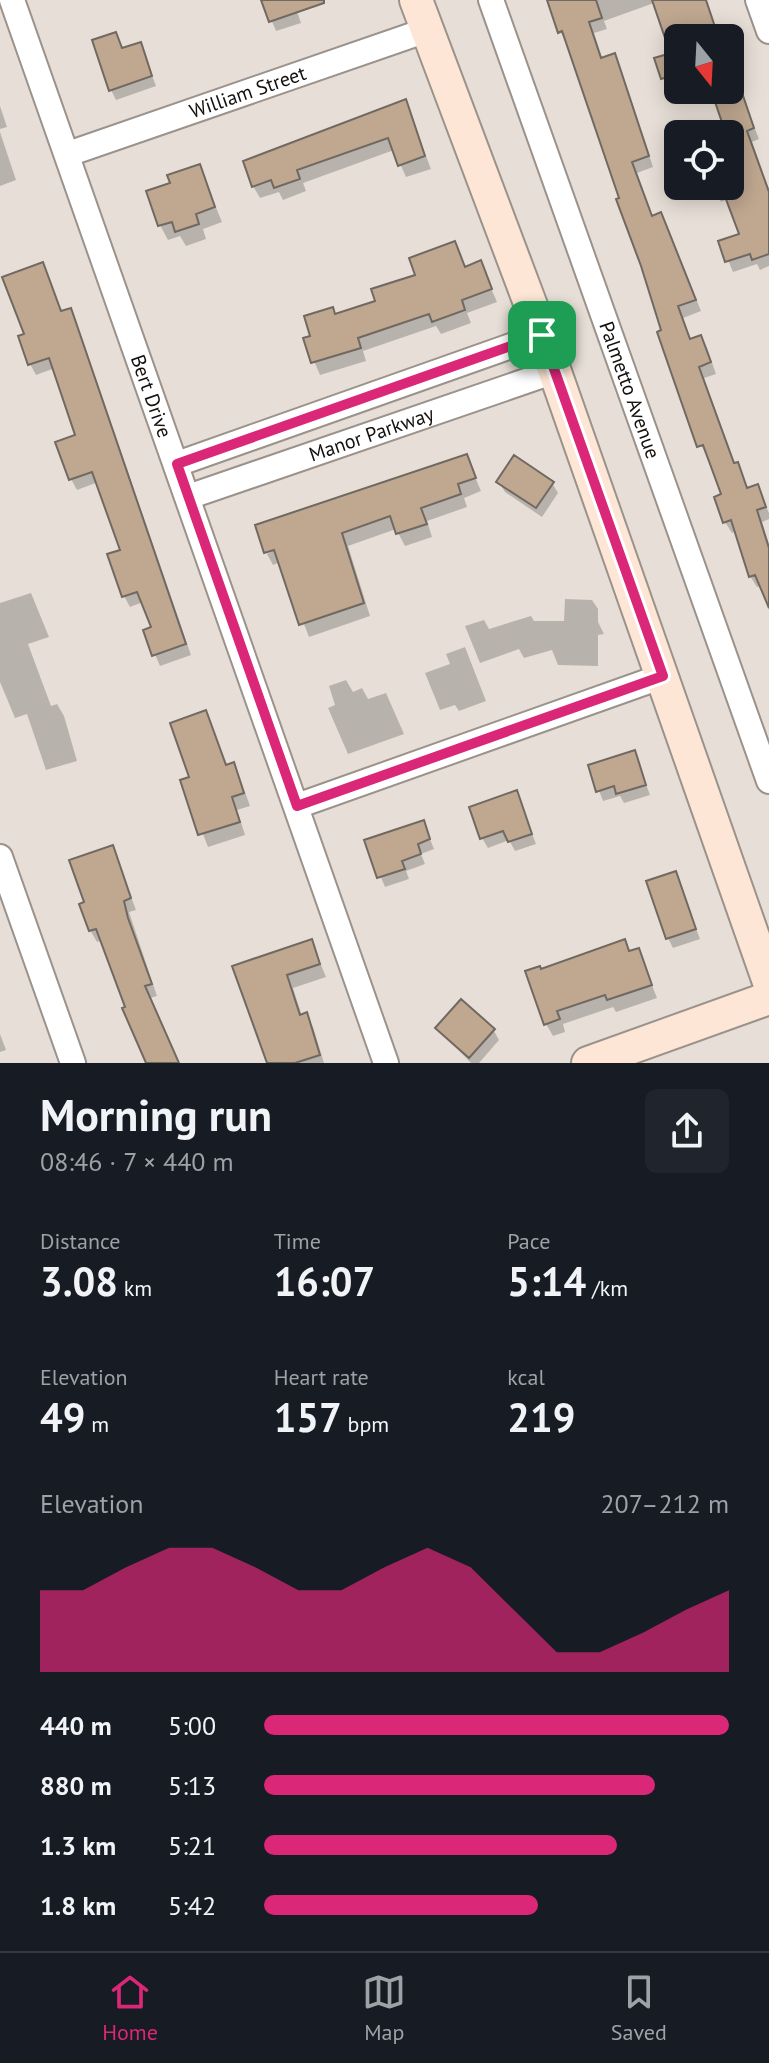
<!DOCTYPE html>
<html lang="en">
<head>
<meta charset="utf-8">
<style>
  :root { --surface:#171b24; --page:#20242c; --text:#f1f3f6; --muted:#9ea1a6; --line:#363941; --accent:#db2777 }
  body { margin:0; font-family:"PT Sans",sans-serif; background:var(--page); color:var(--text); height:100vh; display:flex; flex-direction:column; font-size:30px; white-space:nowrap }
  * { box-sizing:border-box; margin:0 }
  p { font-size:26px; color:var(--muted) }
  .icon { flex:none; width:44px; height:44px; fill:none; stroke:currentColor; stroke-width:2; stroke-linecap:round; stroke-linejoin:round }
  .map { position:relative; height:1063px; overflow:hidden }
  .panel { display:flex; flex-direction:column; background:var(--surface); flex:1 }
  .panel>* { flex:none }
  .needle { width:52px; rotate:162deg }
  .buttons { position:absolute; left:664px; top:24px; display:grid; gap:16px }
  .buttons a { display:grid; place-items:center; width:80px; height:80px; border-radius:12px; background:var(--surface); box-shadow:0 4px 20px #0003; font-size:40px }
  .pin { position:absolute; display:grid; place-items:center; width:68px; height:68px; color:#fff; margin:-34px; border-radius:16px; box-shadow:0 4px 12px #0006 }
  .round { display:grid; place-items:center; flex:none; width:84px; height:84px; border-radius:12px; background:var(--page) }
  .summary { display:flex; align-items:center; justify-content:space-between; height:136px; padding:0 40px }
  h1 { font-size:44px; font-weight:700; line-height:60px }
  .metrics { display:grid; grid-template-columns:repeat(3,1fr); gap:12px; height:136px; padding:8px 40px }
  .metrics div { display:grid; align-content:center }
  .metrics b { font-size:40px; font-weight:700 }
  .metrics small { font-size:22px; font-weight:400 }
  .metrics p { font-size:22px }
  .chart { height:224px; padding:16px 40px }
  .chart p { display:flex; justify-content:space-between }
  .chart svg { width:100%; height:144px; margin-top:8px; fill:var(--accent); opacity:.7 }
  ul { padding:0 40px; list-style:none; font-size:26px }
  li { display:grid; grid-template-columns:128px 96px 1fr; align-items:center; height:60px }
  li i { height:20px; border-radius:10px; background:var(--accent) }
  .menu { display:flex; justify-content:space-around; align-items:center; height:112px; border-top:2px solid var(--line); background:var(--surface); font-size:22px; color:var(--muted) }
  .menu a { display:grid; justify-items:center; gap:4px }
  .menu .on { color:var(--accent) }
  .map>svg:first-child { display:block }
  .shadow { fill:#0003 }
  .building { fill:#bfa790; stroke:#706962; stroke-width:2 }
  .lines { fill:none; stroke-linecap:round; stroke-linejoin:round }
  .street-casing { stroke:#9a928b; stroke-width:28 }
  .secondary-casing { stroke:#9a928b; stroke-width:36 }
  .street { stroke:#fff; stroke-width:24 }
  .secondary { stroke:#fde6d5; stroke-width:32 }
  .route-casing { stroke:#fff; stroke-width:16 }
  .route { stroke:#db2777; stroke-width:10 }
  .labels { text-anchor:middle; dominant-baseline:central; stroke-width:8; stroke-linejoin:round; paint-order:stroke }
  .street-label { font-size:20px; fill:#13100e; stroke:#e7dfd7 }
</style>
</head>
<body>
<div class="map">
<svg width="769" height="1063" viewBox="0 0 769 1063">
  <rect width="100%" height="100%" fill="#e7dfd7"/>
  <path class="shadow" d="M263 0H293L301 23 276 31Z
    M548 0H699L713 34 714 38H678V87L669 89 657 60 671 55 654 3 604 21 607 29 594 33 603 60 614 56 620 67 653 167 637 173 653 217 661 214 667 225 701 311 683 318 691 341 701 337 707 348 716 374 704 378 735 465 749 489 757 486 769 513V519L762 522 769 544V610L761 586 757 587 750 576 736 531 732 533 725 522 723 496 684 404 622 199 568 42 560 32Z
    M115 34 123 50 140 44 156 86 116 100 111 90Z
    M738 86 759 139 752 142 769 189V266L760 270 757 264 733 272 721 243 742 235 728 199 721 202 713 186H730V134L714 94Z
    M405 102 431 169 406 177 394 150 303 183 306 191 283 200 279 192 260 198 253 186Z
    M0 106 7 127 0 129Z
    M0 132 16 180 0 186Z
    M199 166 222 222 203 229 206 239 186 246 180 236 168 240 160 225Z
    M455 243 466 268 480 263 497 302 467 313 471 323 441 334 436 326 363 351 366 361 320 375 305 340 336 316 378 302 417 276Z
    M42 264 62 313 70 310 76 321 191 655 160 666 145 631 154 629 143 602 130 607 124 596 122 552 98 482 77 490 71 479 78 436 55 368 36 375 30 364 26 336Z
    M466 456 481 491 464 498 467 507 427 521 432 537 405 546 396 529 348 546 370 616 309 637 280 562 273 565 267 554Z
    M499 482 552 483 558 493 542 517 505 492Z
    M31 593 49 637 28 644 51 706 57 704 64 716 77 761 46 770 27 714 15 718 0 682V603Z
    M565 599 592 600 598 609V622L604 634 598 635V666L558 665 552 650 524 658 519 649 480 663 465 626 484 620 489 629 531 616 534 621H564Z
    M465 647 486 701 459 711 455 705 440 710 425 673 450 664 446 654Z
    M346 680 353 692 362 688 368 699 386 693 404 734 348 754 328 708 335 705 329 686Z
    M205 713 227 767 233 765 240 778 250 806 237 810 245 835 208 847 183 782 192 779Z
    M634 752 650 795 624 803 620 796 603 801 590 767Z
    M516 792 536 844 515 851 509 840 488 848 482 838Z
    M423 822 434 849 421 854 425 864 406 871 409 879 385 887 366 841Z
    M112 847 136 910 129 912 157 996 150 998 179 1063H148L102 940 97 942 90 930 86 904Z
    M675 873 700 939 673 948 668 938Z
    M311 941 326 977 293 988 302 1016 306 1015 313 1027 324 1063H270L235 967Z
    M624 942 631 953 638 950 657 998 616 1012 613 1007 563 1024 565 1032 553 1036 546 1024 541 971Z
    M437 1028 494 1031 499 1040 479 1063H471Z
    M0 1034 6 1050 0 1052Z"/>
  <path class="building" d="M261 0H324V3L269 22Z
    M547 0H596L602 18 589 22 601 58 615 53 649 156 632 162 652 216 661 212 696 300 678 306 690 339 701 335 711 362 699 367 734 463 738 462 747 488 758 484 766 507 757 510 769 548V608L755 575 749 577 731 520 723 523 714 497 721 494 703 445 697 447 682 404 657 332 661 330 641 266 616 199 619 198 562 31 558 33Z
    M652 0H706L717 33 703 38H665Z
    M116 32 122 48 141 42 152 76 109 91 92 40Z
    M678 51V74L661 79 654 58Z
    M739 84 754 128 747 131 769 192V254L752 260 750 254 725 262 718 241 739 234 721 186H730V134H726L712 93 730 90Z
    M406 99 425 156 398 166 388 138 297 170 300 179 274 188 271 180 252 187 243 161Z
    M200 164 215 207 196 214 199 224 175 232 172 222 158 226 146 191 170 183 167 175Z
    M455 241 465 267 481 260 492 289 462 300 465 310 432 322 429 314 358 338 361 348 311 363 303 338 310 336 304 316 333 307 335 314 375 301 371 289 415 275 409 258Z
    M43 262 61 311 71 308 186 644 152 656 143 630 151 627 137 592 122 597 107 554 120 550 92 472 69 480 55 442 75 435 49 358 28 365 18 336 24 334 2 277Z
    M467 454 476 478 458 484 461 494 421 508 427 524 396 534 390 516 342 533 364 603 299 625 274 550 264 553 255 525Z
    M514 455 554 482 536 508 496 482Z
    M206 710 226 765 234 762 244 793 232 797 240 822 198 835 180 780 189 777 170 723Z
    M635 750 646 785 616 794 614 786 596 792 588 765Z
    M517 790 532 834 508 842 503 831 480 839 469 807Z
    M424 820 430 839 418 844 421 854 402 861 405 869 377 878 364 840Z
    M113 845 131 898 124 901 128 918 152 984 145 986 179 1063H146L122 1008 125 1007 96 929 89 931 79 904 84 902 69 860Z
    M676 871 696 929 666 939 646 881Z
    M312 939 320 964 287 975 300 1015 307 1012 320 1055 295 1063H267L232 966Z
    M625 939 629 951 639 948 652 985 607 1000 605 995 557 1011 560 1019 544 1025 525 971 540 966 541 969Z
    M461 999 495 1029 469 1058 435 1028Z"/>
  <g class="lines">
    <g class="street-casing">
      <g id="street">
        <path id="s1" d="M12 0 386 1063"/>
        <path id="s2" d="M491 0 769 781"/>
        <path d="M758 0 769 31"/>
        <path id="s3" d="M68 154 427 30"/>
        <path d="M177 464 542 335"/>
        <path id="s4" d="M188 497 555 371"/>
        <path d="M297 806 663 676"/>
        <path d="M0 857 73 1063"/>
      </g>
    </g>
    <g class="secondary-casing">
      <path id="secondary" d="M416 0 542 335 769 982
        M588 1063 769 998"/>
    </g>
    <use href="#street" class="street"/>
    <use href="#secondary" class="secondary"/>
  </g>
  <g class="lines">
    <g class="route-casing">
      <path id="route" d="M542 335 663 676 297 806 177 464Z"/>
    </g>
    <use href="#route" class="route"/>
  </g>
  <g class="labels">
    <g class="street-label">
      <text stroke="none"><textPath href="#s3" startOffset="190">William Street</textPath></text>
      <text stroke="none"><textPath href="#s2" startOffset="414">Palmetto Avenue</textPath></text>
      <text stroke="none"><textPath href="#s1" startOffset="420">Bert Drive</textPath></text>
      <text stroke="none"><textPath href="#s4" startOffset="194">Manor Parkway</textPath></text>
    </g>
  </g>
</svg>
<div class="buttons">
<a><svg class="needle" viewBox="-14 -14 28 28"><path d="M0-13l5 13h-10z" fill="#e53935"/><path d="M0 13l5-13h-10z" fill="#9ea1a6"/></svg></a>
<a><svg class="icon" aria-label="locate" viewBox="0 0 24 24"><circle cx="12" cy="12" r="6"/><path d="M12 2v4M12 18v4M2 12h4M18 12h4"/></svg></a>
</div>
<div class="pin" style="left:542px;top:335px;background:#1e9e55"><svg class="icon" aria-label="arrive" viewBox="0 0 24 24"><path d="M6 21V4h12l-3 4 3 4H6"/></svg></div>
</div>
<section class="panel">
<div class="summary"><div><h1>Morning run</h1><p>08:46 · 7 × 440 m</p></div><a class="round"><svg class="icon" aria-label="share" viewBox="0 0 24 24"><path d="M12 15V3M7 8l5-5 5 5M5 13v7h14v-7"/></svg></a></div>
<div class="metrics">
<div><p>Distance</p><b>3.08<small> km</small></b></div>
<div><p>Time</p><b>16:07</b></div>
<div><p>Pace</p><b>5:14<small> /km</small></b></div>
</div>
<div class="metrics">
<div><p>Elevation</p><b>49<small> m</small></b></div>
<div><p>Heart rate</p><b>157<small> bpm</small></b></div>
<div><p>kcal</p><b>219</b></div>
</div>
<div class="chart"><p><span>Elevation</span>207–212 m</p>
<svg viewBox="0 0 160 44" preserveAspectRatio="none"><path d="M0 44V19L10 19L20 12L30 6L40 6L50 12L60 19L70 19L80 12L90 6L100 12L110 25L120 38L130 38L140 32L150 25L160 19V44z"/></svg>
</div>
<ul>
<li><b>440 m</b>5:00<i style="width:100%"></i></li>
<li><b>880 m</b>5:13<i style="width:84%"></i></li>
<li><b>1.3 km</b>5:21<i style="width:76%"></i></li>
<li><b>1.8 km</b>5:42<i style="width:59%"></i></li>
</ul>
</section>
<nav class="menu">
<a class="on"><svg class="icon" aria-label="home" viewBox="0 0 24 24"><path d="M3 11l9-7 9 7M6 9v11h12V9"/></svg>Home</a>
<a><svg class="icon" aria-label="map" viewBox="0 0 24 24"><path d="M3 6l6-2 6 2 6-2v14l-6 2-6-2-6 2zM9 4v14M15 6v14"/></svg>Map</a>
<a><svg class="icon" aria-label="saved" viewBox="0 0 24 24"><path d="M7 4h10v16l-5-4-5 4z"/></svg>Saved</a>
</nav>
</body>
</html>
